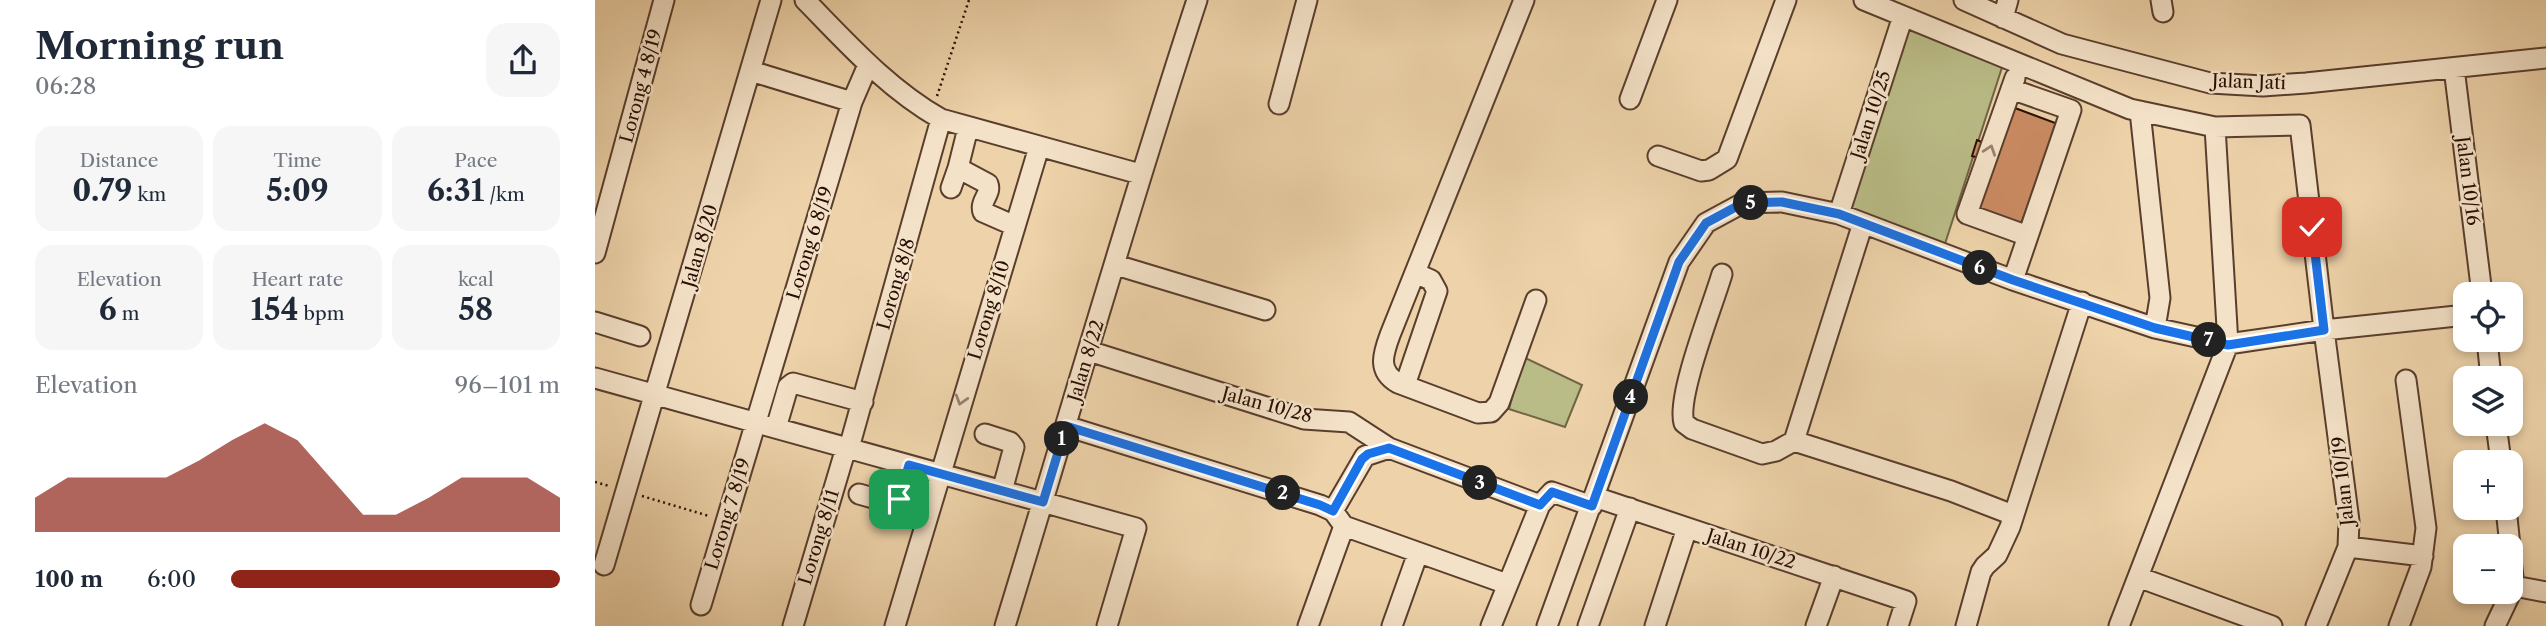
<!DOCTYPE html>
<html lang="en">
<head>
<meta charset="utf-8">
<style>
  :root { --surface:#fff; --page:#f6f6f7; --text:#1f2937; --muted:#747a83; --accent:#8f2418 }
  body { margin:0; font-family:"Libre Caslon Text",serif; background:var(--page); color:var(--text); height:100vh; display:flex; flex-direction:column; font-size:26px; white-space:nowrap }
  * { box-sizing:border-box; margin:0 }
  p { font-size:23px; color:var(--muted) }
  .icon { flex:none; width:38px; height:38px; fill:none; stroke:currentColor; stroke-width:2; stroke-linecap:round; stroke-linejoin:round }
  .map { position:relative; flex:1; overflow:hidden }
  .sheet { display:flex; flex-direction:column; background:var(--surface); width:595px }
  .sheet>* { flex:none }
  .fabs { position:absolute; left:1858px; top:282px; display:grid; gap:14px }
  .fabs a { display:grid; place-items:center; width:70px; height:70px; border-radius:14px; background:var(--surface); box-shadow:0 4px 10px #0003; font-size:35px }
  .pin { position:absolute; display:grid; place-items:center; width:60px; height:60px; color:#fff; margin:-30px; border-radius:14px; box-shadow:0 4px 10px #0006 }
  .km { position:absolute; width:35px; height:35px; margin:-18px; border-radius:50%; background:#222; color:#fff; font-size:19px; line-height:35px; text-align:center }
  .round { display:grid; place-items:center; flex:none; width:74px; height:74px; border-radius:21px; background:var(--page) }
  .headline { display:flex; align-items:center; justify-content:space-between; height:119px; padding:0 35px }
  h1 { font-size:38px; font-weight:700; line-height:52px }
  .metrics { display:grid; grid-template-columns:repeat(3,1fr); gap:10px; height:119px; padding:7px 35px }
  .metrics div { display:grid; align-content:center; border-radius:18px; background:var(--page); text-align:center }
  .metrics b { font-size:30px; font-weight:700 }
  .metrics small { font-size:19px; font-weight:400 }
  .metrics p { font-size:19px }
  .chart { height:196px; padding:14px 35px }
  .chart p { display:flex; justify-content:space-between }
  .chart svg { width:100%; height:126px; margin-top:7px; fill:var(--accent); opacity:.7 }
  ul { padding:0 35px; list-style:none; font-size:23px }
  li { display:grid; grid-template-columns:112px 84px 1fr; align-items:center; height:52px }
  li i { height:18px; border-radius:9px; background:var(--accent) }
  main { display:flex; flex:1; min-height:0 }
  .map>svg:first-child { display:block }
  .green { fill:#babc87; stroke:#706445; stroke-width:2 }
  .building { fill:#cb8b63; stroke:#270d03; stroke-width:2 }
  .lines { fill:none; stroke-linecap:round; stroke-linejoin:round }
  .minor-casing { stroke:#593e2d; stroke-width:23 }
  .path { stroke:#270d03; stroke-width:2.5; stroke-dasharray:2 3.5; stroke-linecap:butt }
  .minor { stroke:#f4e2c8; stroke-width:19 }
  .oneway { stroke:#98826f }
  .route-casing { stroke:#fff; stroke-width:14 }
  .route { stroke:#1a73e8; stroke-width:9 }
  .labels { text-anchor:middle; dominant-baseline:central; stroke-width:5; stroke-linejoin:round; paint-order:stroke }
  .street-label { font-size:18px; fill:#270d03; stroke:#f4e2c8 }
</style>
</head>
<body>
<main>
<section class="sheet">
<div class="headline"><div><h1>Morning run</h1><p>06:28</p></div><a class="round"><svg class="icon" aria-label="share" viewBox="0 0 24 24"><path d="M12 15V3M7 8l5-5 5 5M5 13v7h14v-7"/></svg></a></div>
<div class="metrics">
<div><p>Distance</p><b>0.79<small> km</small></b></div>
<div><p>Time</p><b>5:09</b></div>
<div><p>Pace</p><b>6:31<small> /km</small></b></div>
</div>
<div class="metrics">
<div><p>Elevation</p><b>6<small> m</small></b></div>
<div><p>Heart rate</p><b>154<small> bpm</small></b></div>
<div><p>kcal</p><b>58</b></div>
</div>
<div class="chart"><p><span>Elevation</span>96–101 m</p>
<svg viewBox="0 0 160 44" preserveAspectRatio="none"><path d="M0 44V32L10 25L20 25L30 25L40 25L50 19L60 12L70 6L80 12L90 25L100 38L110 38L120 32L130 25L140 25L150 25L160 32V44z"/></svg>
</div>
<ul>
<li><b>100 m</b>6:00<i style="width:100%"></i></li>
</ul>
</section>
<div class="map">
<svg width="1951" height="626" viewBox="0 0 1951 626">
  <rect width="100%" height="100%" fill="#eed3aa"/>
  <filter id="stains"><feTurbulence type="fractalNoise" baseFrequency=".00286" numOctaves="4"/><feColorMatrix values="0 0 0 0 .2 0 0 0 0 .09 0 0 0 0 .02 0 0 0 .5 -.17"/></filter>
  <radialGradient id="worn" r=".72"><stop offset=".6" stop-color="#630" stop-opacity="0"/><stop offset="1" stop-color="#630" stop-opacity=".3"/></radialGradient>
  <path class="green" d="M1308 16 1411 55 1347 253 1244 214Z
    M928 357 987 385 970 427 914 409Z"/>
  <path class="building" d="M1420 108 1463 124 1426 224 1384 208Z
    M1382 140 1389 143 1384 158 1377 156Z"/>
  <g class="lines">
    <g class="minor-casing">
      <path id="minor" d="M210 0C252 43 293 89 346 119L545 174
        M929 0 795 335C788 354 782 371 803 383L883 413 896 412 904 403 941 300
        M1269 0 1535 109 1620 127 1705 125 1729 330 1754 521 1753 547 1721 626
        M1369 0 1467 44 1615 83 1668 86 1711 83 1951 58
        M1566 0 1568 12
        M1408 18 1413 0
        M1859 68 1887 294
        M156 71 257 102
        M1420 78 1372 214 1433 236
        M1416 89 1476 110 1418 280
        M1035 99 1072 0
        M684 104 712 0
        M1545 111 1565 298 1560 328
        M373 128 363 168 393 184C397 194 384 201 388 212L420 226
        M1063 156 1106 171 1114 170 1132 159 1191 0
        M356 188 363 168
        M1244 214 1308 16
        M0 253 69 0
        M521 265 670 310
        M1127 274C1118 305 1081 397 1089 423L1097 429 1167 454 1181 451 1199 441 1356 491 1418 515
        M0 322 45 336
        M1892 340 1896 378
        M494 351 709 419 754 422 794 448 945 505 957 492 997 506
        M0 378 541 528 512 626
        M810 385 842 291 836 280 820 273
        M1901 424 1906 462
        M471 426 725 505 738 511 749 526
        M181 428 193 387 198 383 268 402
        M390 434 415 442 419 447 407 491
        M1199 441 1268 223
        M254 448 346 119
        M264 494 299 504 304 499 314 465
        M1000 497 1311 601 1303 626
        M1911 508 1915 546
        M738 511 770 456 794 448
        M749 526 912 584
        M1753 547 1828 556
        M9 565 176 0
        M1543 577 1677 626
        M1919 586 1951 592
        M106 605 257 102 273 65
        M198 626 251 448
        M300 626 444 147
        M410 626C474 417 534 207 602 0
        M713 626 749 526
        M797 626 823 553
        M896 626 945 505
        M952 626 1084 262 1111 223 1148 203 1187 202 1244 214 1418 280 1560 328 1633 344 1729 330 1871 315
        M993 626 1035 508
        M1060 626 1092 528
        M1221 626 1239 576
        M1371 626 1386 572 1390 566 1402 555 1415 527 1487 302
        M1524 626 1633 344 1620 127
        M1804 626 1826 567 1831 528 1811 380
        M1900 626 1919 586 1916 560"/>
    </g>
    <path class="path" d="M342 96 374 0
      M0 482 14 486
      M47 496 114 516"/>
    <use href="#minor" class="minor"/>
  </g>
  <defs><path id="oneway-chevron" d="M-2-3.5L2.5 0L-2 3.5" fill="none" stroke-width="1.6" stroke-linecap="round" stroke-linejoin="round" transform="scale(1.75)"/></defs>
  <g class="oneway">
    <use href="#oneway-chevron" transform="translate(1395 150) rotate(-71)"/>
    <use href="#oneway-chevron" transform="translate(366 400) rotate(107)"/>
  </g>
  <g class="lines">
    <g class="route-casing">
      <path id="route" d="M304 499 314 465 448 502 471 426 725 505 738 511 767 459 773 454 794 448 945 505 957 492 997 506 1084 262 1111 223 1148 203 1187 202 1244 214 1418 280 1560 328 1633 345 1729 330 1717 227"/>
    </g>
    <use href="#route" class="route"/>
  </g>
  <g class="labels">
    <g class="street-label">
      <text transform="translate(1654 82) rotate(2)">Jalan Jati</text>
      <text transform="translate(46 86) rotate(-75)">Lorong 4 8/19</text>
      <text transform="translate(1276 115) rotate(-72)">Jalan 10/25</text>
      <text transform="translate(1873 181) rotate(83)">Jalan 10/16</text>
      <text transform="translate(215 243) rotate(-73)">Lorong 6 8/19</text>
      <text transform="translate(105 246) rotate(-74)">Jalan 8/20</text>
      <text transform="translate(301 284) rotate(-74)">Lorong 8/8</text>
      <text transform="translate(394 310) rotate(-73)">Lorong 8/10</text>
      <text transform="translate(491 361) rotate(-73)">Jalan 8/22</text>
      <text transform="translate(672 405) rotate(15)">Jalan 10/28</text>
      <text transform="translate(1748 481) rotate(-96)">Jalan 10/19</text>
      <text transform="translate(133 514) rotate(-73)">Lorong 7 8/19</text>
      <text transform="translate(224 537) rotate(-73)">Lorong 8/11</text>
      <text transform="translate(1156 549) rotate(18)">Jalan 10/22</text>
    </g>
  </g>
  <rect width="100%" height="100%" filter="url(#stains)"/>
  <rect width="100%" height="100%" fill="url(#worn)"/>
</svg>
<div class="fabs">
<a><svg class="icon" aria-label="locate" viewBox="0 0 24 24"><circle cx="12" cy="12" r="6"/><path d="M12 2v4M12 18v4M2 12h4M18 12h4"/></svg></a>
<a><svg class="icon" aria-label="layers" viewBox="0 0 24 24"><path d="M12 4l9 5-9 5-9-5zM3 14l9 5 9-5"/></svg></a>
<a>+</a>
<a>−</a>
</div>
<div class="pin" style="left:304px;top:499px;background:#1e9e55"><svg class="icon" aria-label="arrive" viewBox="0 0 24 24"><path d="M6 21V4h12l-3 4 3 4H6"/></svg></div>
<div class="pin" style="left:1717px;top:227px;background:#d93025"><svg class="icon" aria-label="check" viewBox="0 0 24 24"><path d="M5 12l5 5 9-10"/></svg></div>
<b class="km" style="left:467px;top:439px">1</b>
<b class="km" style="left:688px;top:493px">2</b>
<b class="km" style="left:885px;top:483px">3</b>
<b class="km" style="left:1036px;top:397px">4</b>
<b class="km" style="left:1156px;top:203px">5</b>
<b class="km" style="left:1385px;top:268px">6</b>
<b class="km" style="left:1614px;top:340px">7</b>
</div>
</main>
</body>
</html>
